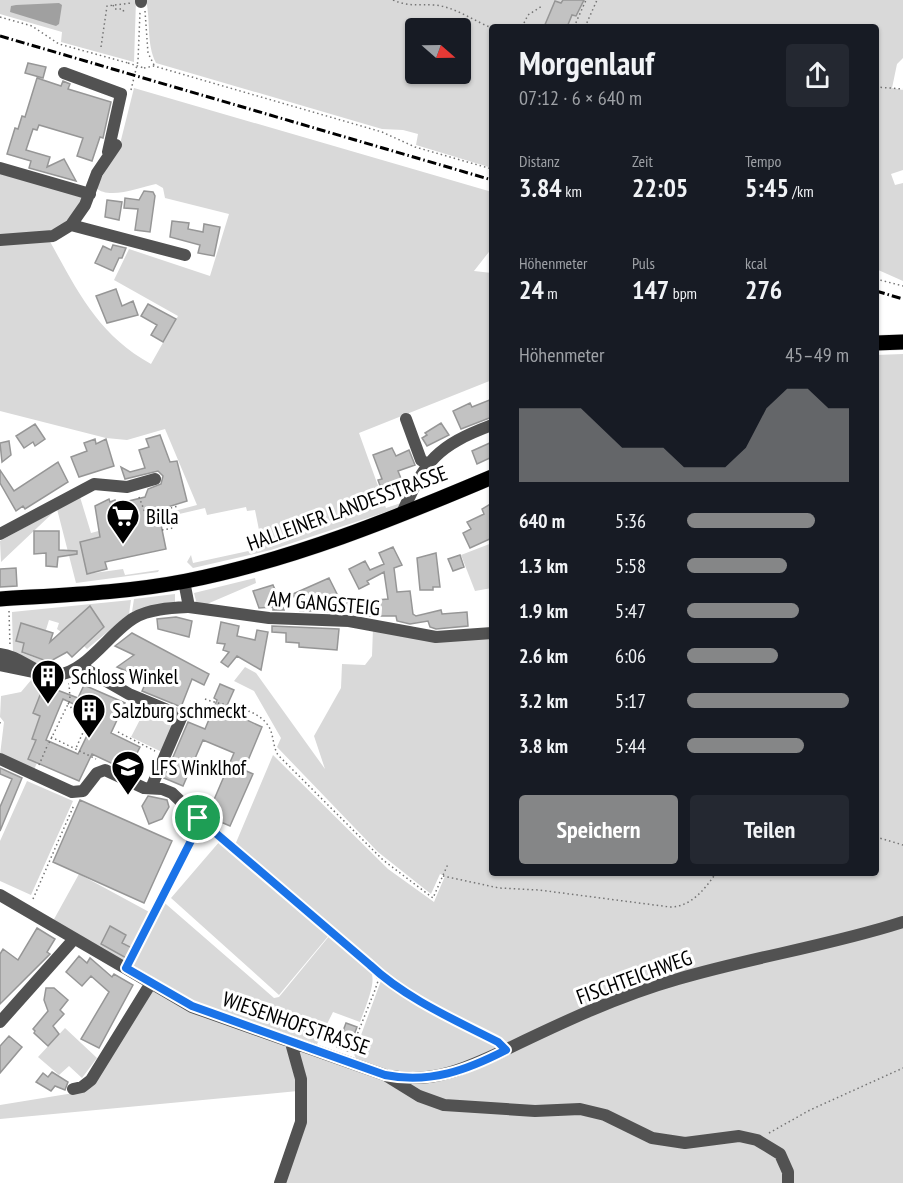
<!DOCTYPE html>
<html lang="de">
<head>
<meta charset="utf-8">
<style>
  :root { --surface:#171b24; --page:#242831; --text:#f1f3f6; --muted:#9ea1a6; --accent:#858687 }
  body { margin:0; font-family:"PT Sans Narrow",sans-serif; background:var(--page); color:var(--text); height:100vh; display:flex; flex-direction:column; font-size:22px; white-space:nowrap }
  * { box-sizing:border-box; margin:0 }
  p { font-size:20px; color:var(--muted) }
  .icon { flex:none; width:33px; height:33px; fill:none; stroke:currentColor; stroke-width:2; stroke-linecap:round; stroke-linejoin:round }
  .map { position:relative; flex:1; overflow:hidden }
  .side { position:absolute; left:489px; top:24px; width:390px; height:852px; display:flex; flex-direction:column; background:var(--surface); border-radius:6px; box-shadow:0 2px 4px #0004 }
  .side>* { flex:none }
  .needle { width:39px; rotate:110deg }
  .buttons { position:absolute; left:405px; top:18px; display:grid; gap:12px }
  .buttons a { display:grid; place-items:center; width:66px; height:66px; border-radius:6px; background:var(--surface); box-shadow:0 2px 4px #0004; font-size:30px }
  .pin { position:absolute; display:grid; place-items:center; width:51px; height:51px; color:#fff; margin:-26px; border:3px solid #fff; border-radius:50%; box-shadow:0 2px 6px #0007 }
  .round { display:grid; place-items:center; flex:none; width:63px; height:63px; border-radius:6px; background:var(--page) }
  .summary { display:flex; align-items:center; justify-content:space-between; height:102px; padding:0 30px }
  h1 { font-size:33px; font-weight:800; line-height:45px }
  .figures { display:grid; grid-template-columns:repeat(3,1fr); gap:9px; height:102px; padding:6px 30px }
  .figures div { display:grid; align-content:center }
  .figures b { font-size:26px; font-weight:800 }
  .figures small { font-size:16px; font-weight:400 }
  .figures p { font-size:16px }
  .chart { height:168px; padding:12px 30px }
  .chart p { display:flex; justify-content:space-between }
  .chart svg { width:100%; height:108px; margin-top:6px; fill:var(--accent); opacity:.7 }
  .button { display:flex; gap:12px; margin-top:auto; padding:12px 30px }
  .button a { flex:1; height:69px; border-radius:6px; background:var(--accent); color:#fff; font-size:24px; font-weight:800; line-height:69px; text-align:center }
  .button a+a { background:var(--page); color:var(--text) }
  ul { padding:0 30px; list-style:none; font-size:20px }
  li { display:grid; grid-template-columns:96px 72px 1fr; align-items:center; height:45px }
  li i { height:15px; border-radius:8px; background:var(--accent) }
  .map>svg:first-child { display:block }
  .green { fill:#d9d9d9; fill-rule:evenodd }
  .water { fill:#a0a0a0 }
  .building { fill:#c2c2c2; stroke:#969696; stroke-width:1.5; fill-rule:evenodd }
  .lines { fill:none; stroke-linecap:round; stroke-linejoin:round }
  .major-casing { stroke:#dbdbdb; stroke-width:16 }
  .path { stroke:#747474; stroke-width:1.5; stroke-dasharray:1.5 3; stroke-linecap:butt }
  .minor { stroke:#525252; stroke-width:12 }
  .major { stroke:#000; stroke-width:15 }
  .rail { stroke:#000; stroke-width:3; stroke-dasharray:9 3 1.5 3; stroke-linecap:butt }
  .path-bridge { stroke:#747474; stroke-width:1.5; stroke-dasharray:1.5 3; stroke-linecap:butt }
  .route-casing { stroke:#fff; stroke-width:12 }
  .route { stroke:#1a73e8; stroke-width:8 }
  .labels { text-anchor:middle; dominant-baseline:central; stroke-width:6; stroke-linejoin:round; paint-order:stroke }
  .street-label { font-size:21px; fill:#000; stroke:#fff }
  .poi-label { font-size:21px; fill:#000; stroke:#fff; text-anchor:start }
</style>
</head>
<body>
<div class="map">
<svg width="903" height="1183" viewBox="0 0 903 1183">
  <rect width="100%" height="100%" fill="#fff"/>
  <path class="green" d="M0 0H136L134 62 61 42 62 32 0 14Z
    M146 0H903V58L897 64 892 88 903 90V170L891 174 895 185 903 183V281L876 269V27H492V168L416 145 418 134 403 130 382 129 156 63C146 43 151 22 146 0ZM416 28H460V74H416Z
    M134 88 492 192V248L474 271 492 273V380L359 433 386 508 401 503 398 508 271 550 193 568 187 562 191 555 193 563 253 550 252 543 261 540 255 510 247 511 246 507 207 515 205 508 175 515 176 521 100 535V537L80 542 87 574 123 569 125 575 159 570 158 572 76 583 57 509 1 562 0 541 80 497 91 533 197 505 165 429 127 440 106 438 0 411V243L48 238C77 290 97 334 151 364L178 316 114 280 129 249 210 276 229 214 165 198 163 188 156 184C141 187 109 200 96 188L120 144Z
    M0 172 83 197C64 237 40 234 0 237Z
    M903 354V920L706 967 506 1043C402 998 320 918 235 845L273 755 388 869 434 902 445 876 440 874 431 894 378 852 277 747 281 738 254 691 234 681 245 667 256 673 325 769 314 736 341 688 342 664 365 665 372 656 373 628 492 637V873H876V355Z
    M492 543V588L475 591 461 555Z
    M255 578 256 583 207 604 197 605 194 593Z
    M175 594V602L132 612 134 599Z
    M131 600 129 614 87 649 84 646 104 627 90 606 61 632 57 629 59 623 49 620 45 633 21 623 16 640 24 643 22 653 48 662 53 659 46 666 13 655 12 612Z
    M32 679 53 684 52 688 44 685 33 713 40 716 32 738 45 743 34 770 0 755 4 722 0 717 1 696 21 692Z
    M147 706 162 713 159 719 173 727 162 752 131 737Z
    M27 781 73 801 31 895 0 881V841Z
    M220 841 330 934 279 995 171 898Z
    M79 874 151 913 159 898 274 998 279 997 330 935C377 972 382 964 360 1022L333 1012 315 1048 199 1005 53 921Z
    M903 925V1183H282L294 1156 299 1051 402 1081H422L659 986Z
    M382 978 494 1043 496 1049 443 1073 395 1074 356 1059 354 1054Z
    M151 989 281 1043 287 1048 298 1091 0 1119V1105L86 1091Z
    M65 1028 97 1058 82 1078 69 1066 59 1075 38 1057Z"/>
  <path class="water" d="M59 3 62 5 59 24 56 26 10 12 11 6 16 5Z"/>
  <path class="building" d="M563 0H584L576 16 572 15 567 27H544L555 1 561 3Z
    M28 63 46 67 43 78 25 73Z
    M37 78 61 86 63 81 70 84 68 89 111 102 103 138 100 137 92 161 77 156 83 138 39 125 37 130 33 129 26 150 50 157 47 167 64 159 76 181 29 168 31 161 7 154 15 128 18 129 22 116 25 117Z
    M144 191 153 192 155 196 150 232 135 230 138 209 124 208 125 198 139 200Z
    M107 200 122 202 119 220 105 217Z
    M172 221 189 223 188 229 203 232 204 224 220 227 214 256 198 253 200 245 170 237Z
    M113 245 126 248 122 258H119L113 271 95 263 103 246 111 250Z
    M116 289 122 306 133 301 138 315 107 323 96 296Z
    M148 304 176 319 163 342 151 335 157 325 141 316Z
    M492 399V417L461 429 453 411 470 403 472 407Z
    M441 423 449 435 427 446 422 438 427 435 425 433Z
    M35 424 45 439 35 446 33 442 24 448 16 436Z
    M160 435 170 462 177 461 187 501 158 510 166 549 105 562 107 569 87 574 80 542 100 537 95 506 109 499 110 502 115 500 116 504 145 497 148 489 161 484 163 476 158 471 125 479 121 467 130 472 145 468 139 450 149 447 146 439Z
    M95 439 96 444 106 439 114 466 79 477 71 457 87 451 84 443Z
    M9 441 11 455 2 462 0 443Z
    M492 442V457L477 464 472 451Z
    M392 448 396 456 409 450 415 465 398 471 404 486 383 494 378 480 382 479 373 455Z
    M58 462 68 482 25 509 23 506 16 511 0 483V470L14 491Z
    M492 503V538L470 548 463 533 471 529 467 522 484 514 482 509Z
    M34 531H59V550L77 551V554L58 557 57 567 46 566V553L34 554Z
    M393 547 402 565 394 568 397 592 410 591 413 614 416 616 441 610 442 614 467 612 468 626 436 629 430 627 428 621 410 624 397 621 396 616H367L365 601 388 599 384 572 367 581 369 584 359 589 349 569 365 561 370 570 384 564 379 553Z
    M436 553 440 587H433V590H420L417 558Z
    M460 555 464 567 453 571 448 559Z
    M16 568 17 586 0 587V569Z
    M329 578 339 598 325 605 359 601 352 606 355 612H325L323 606 313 611H300L293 594Z
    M273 585 284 610H273V607L259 608 253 591Z
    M90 606 104 627 72 657 67 652 49 662 22 652 24 643 16 641 21 623 53 633 50 642Z
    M176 617 192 621 189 637 158 629 157 619Z
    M221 622 239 626 237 636 255 640 257 630 268 632 261 670 237 656 228 667 221 662 229 652 223 650 225 644 217 643Z
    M272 626 339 629 337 650 299 647V643L286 642V633L272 632Z
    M132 633 209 674 204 685 192 679 181 707 142 691 147 680 117 667 134 655 115 646Z
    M220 684 234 690 225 710 262 727 244 770 253 774 230 826 207 816 234 753 203 740 183 786 164 778 188 722 205 729 217 700 214 698Z
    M44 685 78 698 84 685 125 703 111 733 140 747 128 771 92 754 79 781 28 759 36 740 32 739 40 716 33 713ZM63 699 97 715 78 754 46 740Z
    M0 768 22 778 0 831V807L12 779 0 774Z
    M148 796 167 800 169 807 162 819 149 824 142 806Z
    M80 800 172 841 144 903 53 862Z
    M110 926 126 935 122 943 134 949 128 959 101 944Z
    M37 928 55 939 47 952 50 954 0 1004V954L3 949 18 960Z
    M79 956 87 963 90 958 112 977 114 974 133 985 99 1048 81 1039 109 992 91 976 82 986 66 972Z
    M46 988H54L68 1000 60 1010 64 1014 53 1026 59 1034 48 1046 34 1033 35 1031 33 1029 48 1011 44 1000Z
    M346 1023 357 1027 348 1051 337 1047Z
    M9 1036 22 1047 0 1073V1046Z
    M52 1072 68 1082 65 1090 55 1086 51 1091 36 1082 43 1073 48 1077Z"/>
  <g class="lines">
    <g class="major-casing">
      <path id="major" d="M876 343 903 342
        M0 599C62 595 125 593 186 581 292 560 393 519 492 477"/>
    </g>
    <path class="path" d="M393 0C409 7 419 4 435 5 455 7 474 21 492 28
      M113 5 115 9H123L124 13
      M145 11 148 53 154 65
      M0 17 32 26 59 44 128 63
      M522 27 528 15 542 6
      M574 27 586 0
      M585 27 597 0
      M101 47 107 6 131 3
      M144 68 154 66 382 132 415 147 492 169
      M876 87 903 89
      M131 90 138 61 140 12
      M876 279 903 286
      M139 497 146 515 178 506
      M162 530 173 528
      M9 611 10 646
      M69 683 70 699
      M205 699C225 707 253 706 267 724 274 732 272 745 278 755L383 860 433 898 448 864
      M68 703 85 728 76 748
      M0 722V724
      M118 732 155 751
      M51 737 96 759
      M49 743 70 700
      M39 765 48 744
      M207 826 376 970 378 981 375 990 351 1050
      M876 837 903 845
      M443 876 499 888 539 890 670 907C691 907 705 889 716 873
      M33 899 74 805
      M130 959 196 830
      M378 974 427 1005 496 1041
      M769 1133 810 1110 903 1068"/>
    <path class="minor" d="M141 2V0
      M64 73 121 94 108 152
      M0 168 90 194
      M71 225 185 255
      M0 240 53 236 71 225 85 205 97 173 116 145
      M406 419 421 460 427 464
      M402 513C426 460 436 446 492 425
      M0 534 94 484 127 487 155 479
      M189 607 269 618 349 621 436 637 492 633
      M0 654C20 656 36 675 56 675 85 674 110 632 134 618 149 609 171 608 189 607L184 581
      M0 665 34 672
      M80 666 129 694 182 716 151 788
      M0 759 72 792 83 791 97 773 105 770 144 788 162 789 172 793 198 818
      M0 895 192 1007 385 1075 419 1096 444 1105 535 1111 580 1109 605 1115 652 1138 685 1143 739 1136 757 1140 780 1154 788 1172V1183
      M0 1022 74 939
      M392 1076C433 1084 469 1067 505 1050 561 1023 618 996 678 979 752 957 829 946 903 922
      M73 1089 82 1087 91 1080 151 983
      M280 1183 301 1122V1079L291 1043"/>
    <use href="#major" class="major"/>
    <path class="rail" d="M0 36 492 180
      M876 291 903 299"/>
    <path class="path-bridge" d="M128 63 144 68"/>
  </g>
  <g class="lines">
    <g class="route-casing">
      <path id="route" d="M198 818 370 965C405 998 455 1020 498 1042L506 1050C467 1070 430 1084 385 1075L192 1006 126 968 198 827Z"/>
    </g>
    <use href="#route" class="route"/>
  </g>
  <defs>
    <g id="supermarket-pin" transform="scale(1.725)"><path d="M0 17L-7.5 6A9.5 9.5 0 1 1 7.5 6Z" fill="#000" stroke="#fff"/><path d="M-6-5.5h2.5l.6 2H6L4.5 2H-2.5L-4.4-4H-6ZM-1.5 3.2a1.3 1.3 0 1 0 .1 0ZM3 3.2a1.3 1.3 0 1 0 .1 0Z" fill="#fff"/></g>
    <g id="building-pin" transform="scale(1.725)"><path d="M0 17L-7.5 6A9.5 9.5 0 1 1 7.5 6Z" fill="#000" stroke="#fff"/><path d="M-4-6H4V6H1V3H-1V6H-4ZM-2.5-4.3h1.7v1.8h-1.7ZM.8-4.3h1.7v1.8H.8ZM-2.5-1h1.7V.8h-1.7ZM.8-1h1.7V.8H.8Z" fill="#fff"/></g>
    <g id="school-pin" transform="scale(1.725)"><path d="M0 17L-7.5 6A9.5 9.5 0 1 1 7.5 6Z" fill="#000" stroke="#fff"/><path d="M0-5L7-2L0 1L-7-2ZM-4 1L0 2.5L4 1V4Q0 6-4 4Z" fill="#fff"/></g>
  </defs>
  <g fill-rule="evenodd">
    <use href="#supermarket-pin" x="123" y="516"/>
    <use href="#building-pin" x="48" y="676"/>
    <use href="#building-pin" x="89" y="710"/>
    <use href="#school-pin" x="128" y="767"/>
  </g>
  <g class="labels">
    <g class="street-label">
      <text transform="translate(347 508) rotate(-20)">HALLEINER LANDESSTRASSE</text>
      <text transform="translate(324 603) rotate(5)">AM GANGSTEIG</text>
      <text transform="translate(634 977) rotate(-20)">FISCHTEICHWEG</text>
      <text transform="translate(296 1023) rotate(19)">WIESENHOFSTRASSE</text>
    </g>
    <g class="poi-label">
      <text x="146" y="516">Billa</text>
      <text x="71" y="676">Schloss Winkel</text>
      <text x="112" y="710">Salzburg schmeckt</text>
      <text x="151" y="767">LFS Winklhof</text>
    </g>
  </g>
</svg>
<div class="buttons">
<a><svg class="needle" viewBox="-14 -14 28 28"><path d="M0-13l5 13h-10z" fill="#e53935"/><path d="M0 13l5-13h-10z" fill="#9ea1a6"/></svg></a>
</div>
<div class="pin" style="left:198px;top:818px;background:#1e9e55"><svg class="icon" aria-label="arrive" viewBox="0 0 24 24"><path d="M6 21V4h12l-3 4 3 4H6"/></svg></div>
<section class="side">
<div class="summary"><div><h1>Morgenlauf</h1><p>07:12 · 6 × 640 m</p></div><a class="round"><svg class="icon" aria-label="share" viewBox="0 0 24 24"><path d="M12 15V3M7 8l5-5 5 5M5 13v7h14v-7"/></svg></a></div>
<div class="figures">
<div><p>Distanz</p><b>3.84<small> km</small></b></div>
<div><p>Zeit</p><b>22:05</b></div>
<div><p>Tempo</p><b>5:45<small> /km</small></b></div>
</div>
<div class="figures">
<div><p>Höhenmeter</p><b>24<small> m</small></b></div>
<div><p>Puls</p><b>147<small> bpm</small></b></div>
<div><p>kcal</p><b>276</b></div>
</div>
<div class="chart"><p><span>Höhenmeter</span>45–49 m</p>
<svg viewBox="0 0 160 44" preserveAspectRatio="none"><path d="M0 44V14L10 14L20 14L30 14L40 22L50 30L60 30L70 30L80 38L90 38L100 38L110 30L120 14L130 6L140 6L150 14L160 14V44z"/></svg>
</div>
<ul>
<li><b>640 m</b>5:36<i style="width:79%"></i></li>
<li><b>1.3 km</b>5:58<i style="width:62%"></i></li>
<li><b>1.9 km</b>5:47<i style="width:69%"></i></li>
<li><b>2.6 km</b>6:06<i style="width:56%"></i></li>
<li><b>3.2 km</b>5:17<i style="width:100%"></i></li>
<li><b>3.8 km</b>5:44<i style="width:72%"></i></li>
</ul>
<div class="button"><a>Speichern</a><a>Teilen</a></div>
</section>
</div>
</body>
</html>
